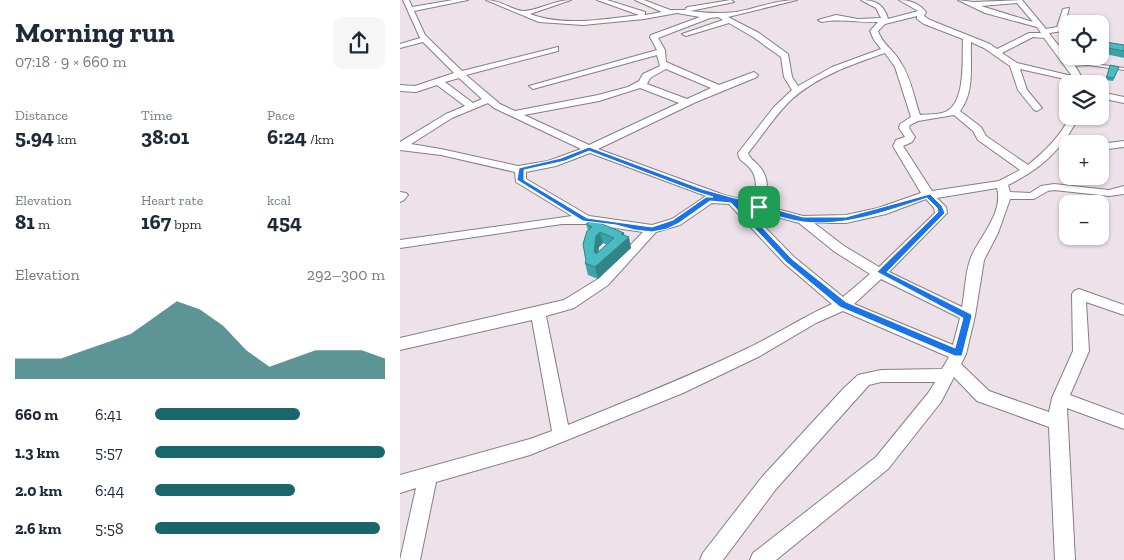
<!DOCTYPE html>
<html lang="en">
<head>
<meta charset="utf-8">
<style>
  :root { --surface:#fff; --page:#f6f6f7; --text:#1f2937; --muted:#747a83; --accent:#19676b }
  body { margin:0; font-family:"Zilla Slab",serif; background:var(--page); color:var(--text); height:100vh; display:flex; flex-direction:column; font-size:19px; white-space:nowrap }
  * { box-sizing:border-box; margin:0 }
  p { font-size:16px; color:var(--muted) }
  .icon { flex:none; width:28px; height:28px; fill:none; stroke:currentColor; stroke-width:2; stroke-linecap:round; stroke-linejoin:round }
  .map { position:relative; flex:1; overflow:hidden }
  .side { display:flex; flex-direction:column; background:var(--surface); width:400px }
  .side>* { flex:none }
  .tools { position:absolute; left:659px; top:15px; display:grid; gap:10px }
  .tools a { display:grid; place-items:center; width:50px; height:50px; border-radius:10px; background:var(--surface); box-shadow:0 1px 4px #0004; font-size:25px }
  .pin { position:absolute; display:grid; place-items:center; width:42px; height:42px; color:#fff; margin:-21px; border-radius:10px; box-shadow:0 2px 8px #0006 }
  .round { display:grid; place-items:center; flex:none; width:52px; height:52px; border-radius:10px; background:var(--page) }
  .head { display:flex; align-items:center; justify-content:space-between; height:85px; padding:0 15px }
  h1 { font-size:28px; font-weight:700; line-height:38px }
  .figures { display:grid; grid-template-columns:repeat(3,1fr); gap:8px; height:85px; padding:5px 15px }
  .figures div { display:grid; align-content:center }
  .figures b { font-size:21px; font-weight:700 }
  .figures small { font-size:14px; font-weight:400 }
  .figures p { font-size:14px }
  .chart { height:140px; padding:10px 15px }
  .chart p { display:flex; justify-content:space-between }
  .chart svg { width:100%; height:90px; margin-top:5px; fill:var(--accent); opacity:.7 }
  ul { padding:0 15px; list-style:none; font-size:16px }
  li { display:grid; grid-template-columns:80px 60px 1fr; align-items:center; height:38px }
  li i { height:12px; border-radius:6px; background:var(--accent) }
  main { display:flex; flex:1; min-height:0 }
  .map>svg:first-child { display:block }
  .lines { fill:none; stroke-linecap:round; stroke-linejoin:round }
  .lane-casing { stroke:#887d85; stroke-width:2 }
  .street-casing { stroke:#887d85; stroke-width:2 }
  .lane { fill:#fff; fill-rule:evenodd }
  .street { fill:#fff; fill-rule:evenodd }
  .wall { fill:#3fa2a7; fill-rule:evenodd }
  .shaded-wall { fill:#338488 }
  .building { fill:#49bcc2; stroke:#338488; fill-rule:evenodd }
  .route { fill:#1a73e8; stroke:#fff; fill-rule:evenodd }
</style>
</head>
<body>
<main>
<section class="side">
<div class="head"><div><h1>Morning run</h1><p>07:18 · 9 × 660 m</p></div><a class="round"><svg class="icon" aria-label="share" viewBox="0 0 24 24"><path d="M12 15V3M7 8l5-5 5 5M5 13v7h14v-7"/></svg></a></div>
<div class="figures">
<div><p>Distance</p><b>5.94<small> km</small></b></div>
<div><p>Time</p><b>38:01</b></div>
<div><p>Pace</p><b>6:24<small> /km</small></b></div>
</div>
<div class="figures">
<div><p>Elevation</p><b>81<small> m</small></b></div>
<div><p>Heart rate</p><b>167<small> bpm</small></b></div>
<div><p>kcal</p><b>454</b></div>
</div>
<div class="chart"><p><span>Elevation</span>292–300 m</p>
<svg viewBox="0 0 160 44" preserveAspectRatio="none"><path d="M0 44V34L10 34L20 34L30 30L40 26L50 22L60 14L70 6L80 10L90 18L100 30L110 38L120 34L130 30L140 30L150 30L160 34V44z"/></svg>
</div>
<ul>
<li><b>660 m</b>6:41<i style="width:63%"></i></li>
<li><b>1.3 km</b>5:57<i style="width:100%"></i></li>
<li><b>2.0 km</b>6:44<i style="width:61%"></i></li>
<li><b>2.6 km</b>5:58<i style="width:98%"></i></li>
</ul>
</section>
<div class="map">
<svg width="724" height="560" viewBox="0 0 724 560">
  <rect width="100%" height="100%" fill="#ede1ea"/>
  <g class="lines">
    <g class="lane-casing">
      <path id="lane" d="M688 63 724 68V70L688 65 671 66 669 65 671 64Z"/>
    </g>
    <g class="street-casing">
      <path id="street" d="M3 0H9L12 7 53 0H68L14 11 25 35 62 71 158 47V51L66 75 100 104 115 111 198 95 228 87 239 81 243 74 260 66 257 55 133 89 129 86 257 50 250 37 251 35 300 17 277 13 244 19 183 25 139 22 86 0C101 0 113 11 124 11 137 11 154 0 171 0L130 14C163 27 205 19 239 15L197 0H207L245 12V15L262 12 235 0H244L270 10H285L286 8 288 7 331 0 334 2 290 11C305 13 320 14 336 12 357 8 376 0 397 0L328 17 359 33 388 54 392 77 398 86 432 67 481 49 474 40 470 31 478 22C459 23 441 18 422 22L418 20 436 15 458 19 481 18 476 8 461 0C475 0 484 4 488 19L518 11 499 0C509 0 519 3 526 12L524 16 530 20 590 44 597 49 629 33H641L637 27 585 13 558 0 573 2 622 0 646 29 657 27 663 9 669 8 663 31 649 33C657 46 683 70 683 84H674V81L620 69 627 90 642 108 637 111 634 110 618 90 610 66 584 48 571 42C570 64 575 92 560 111L581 127 586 136 628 165C645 151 661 136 670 116H680L667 137 689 144 663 142C648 162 630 174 608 185L610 192 630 193 641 186 654 184 709 190 724 186V194L709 196 654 190 648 191 634 199H610L598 233 584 260 575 316 566 354 561 364 589 391 649 412 652 398 673 351 672 294 674 291 679 289 724 305V315L686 302 689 351 670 395 724 415V429L667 408 675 560H655L649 427 577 401 554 377 541 402 488 469 376 560H350L353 553 476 457 529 392 535 382H481L469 385 376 489 323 560H300L303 553 362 477 443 389 458 375 481 370 542 369 549 357 443 311 416 323 360 356 283 393 130 455 36 482 20 560H0L16 488 0 493V475L130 439 152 431 132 320 0 350V338L164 300 198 279 243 232 188 224H162L0 248V240L172 216 116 182 115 172 41 155 0 150V142L46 114 65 106 37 85 16 92 0 91V85L15 86 54 73 23 42 0 48V44L20 38ZM617 3 633 22 581 6ZM517 16V19L524 24 563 39C562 57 566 101 547 111 540 115 528 114 520 115 514 98 511 78 501 63 495 51 482 44 478 31L485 24ZM318 17 323 20 282 34 286 36 329 23 353 37 381 57 384 77 392 90 374 107 338 153C339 160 342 161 347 165 359 176 356 189 354 203L324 195 198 149 296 102 357 77 358 75 354 72 319 85 266 62 265 50 258 38 310 18ZM633 37 644 38 672 76 617 63 602 53ZM485 53 495 67 511 117 500 124 499 128 505 137 496 140 493 146 521 193 478 208 446 215 403 216 365 206C367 191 370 178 359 166 355 161 350 159 348 153 363 135 375 115 392 99 418 76 453 64 485 53ZM266 69 311 88 287 99 247 84 250 78ZM59 78 82 99 73 103 45 82ZM240 88 279 103 189 145 124 115 199 101ZM88 103 94 108 181 149 148 161 118 166 41 149 11 144 52 118ZM554 115 573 131 578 140 620 170 599 181 532 191 503 146 512 142 515 137 509 128 510 125 518 121ZM190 153 306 196 272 219 252 225 189 216 126 179V172L156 166ZM597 188C604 214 578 238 570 260 565 275 565 292 562 307L489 272 547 213 546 207 537 198ZM526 199 534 208 535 213 479 267 444 246 414 223H446L486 214ZM312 203 329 204 384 263 432 304C403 317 377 334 348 348 289 377 229 400 168 425L146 316 174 308 208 285 256 232 280 225ZM347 209 399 223 435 252 470 274 443 297 394 257ZM481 279 560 318 553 345 454 304Z
        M700 92 724 97V103L700 98Z
        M724 141V147L700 150V144Z
        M0 192 6 193 8 195 4 200 0 202Z"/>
    </g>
    <use href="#lane" class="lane"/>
    <use href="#street" class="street"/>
  </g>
  <path class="wall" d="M706 42 724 45V58L701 53Z
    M710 65 719 67 713 81 705 80Z
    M186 224 224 233V235L231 248 198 279 188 275 185 263 186 261 188 230ZM203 243 207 245 198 252 199 247Z"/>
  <path class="shaded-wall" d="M200 232 203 243 199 247 197 262 194 251 196 236Z
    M224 233 225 241 229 237 231 248 198 279 195 267Z"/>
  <path class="building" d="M706 42 724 45V51L703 47Z
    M710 65 719 67 714 78 707 77Z
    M192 220 224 233 221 234 229 237 195 267 185 263 186 261 183 244 187 231 192 227 186 224ZM200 232 214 238 196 254 194 251 196 236Z"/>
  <path class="route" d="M189 147 302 189 403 217H446L530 194 542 206 545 213 487 272 571 314 572 316 562 356H555L440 307 386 262 331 203 310 201 279 223 267 229 252 232 235 230 216 225 183 221 117 180 119 168 161 158ZM189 151 297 192 313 197H306L273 220 252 227 187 218 124 180V170L165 161ZM527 198 537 208 538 212 477 272 563 318 555 348 446 302 392 259 340 204C360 210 382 219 403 222 445 227 487 211 527 198Z"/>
</svg>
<div class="tools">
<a><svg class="icon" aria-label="locate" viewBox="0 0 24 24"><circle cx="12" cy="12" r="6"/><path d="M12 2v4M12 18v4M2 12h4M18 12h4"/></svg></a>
<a><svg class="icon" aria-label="layers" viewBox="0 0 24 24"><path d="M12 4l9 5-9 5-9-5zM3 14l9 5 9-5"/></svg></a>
<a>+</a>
<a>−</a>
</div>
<div class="pin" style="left:359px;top:207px;background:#1e9e55"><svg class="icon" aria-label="arrive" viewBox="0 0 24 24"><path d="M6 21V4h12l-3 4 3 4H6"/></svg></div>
</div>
</main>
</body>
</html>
